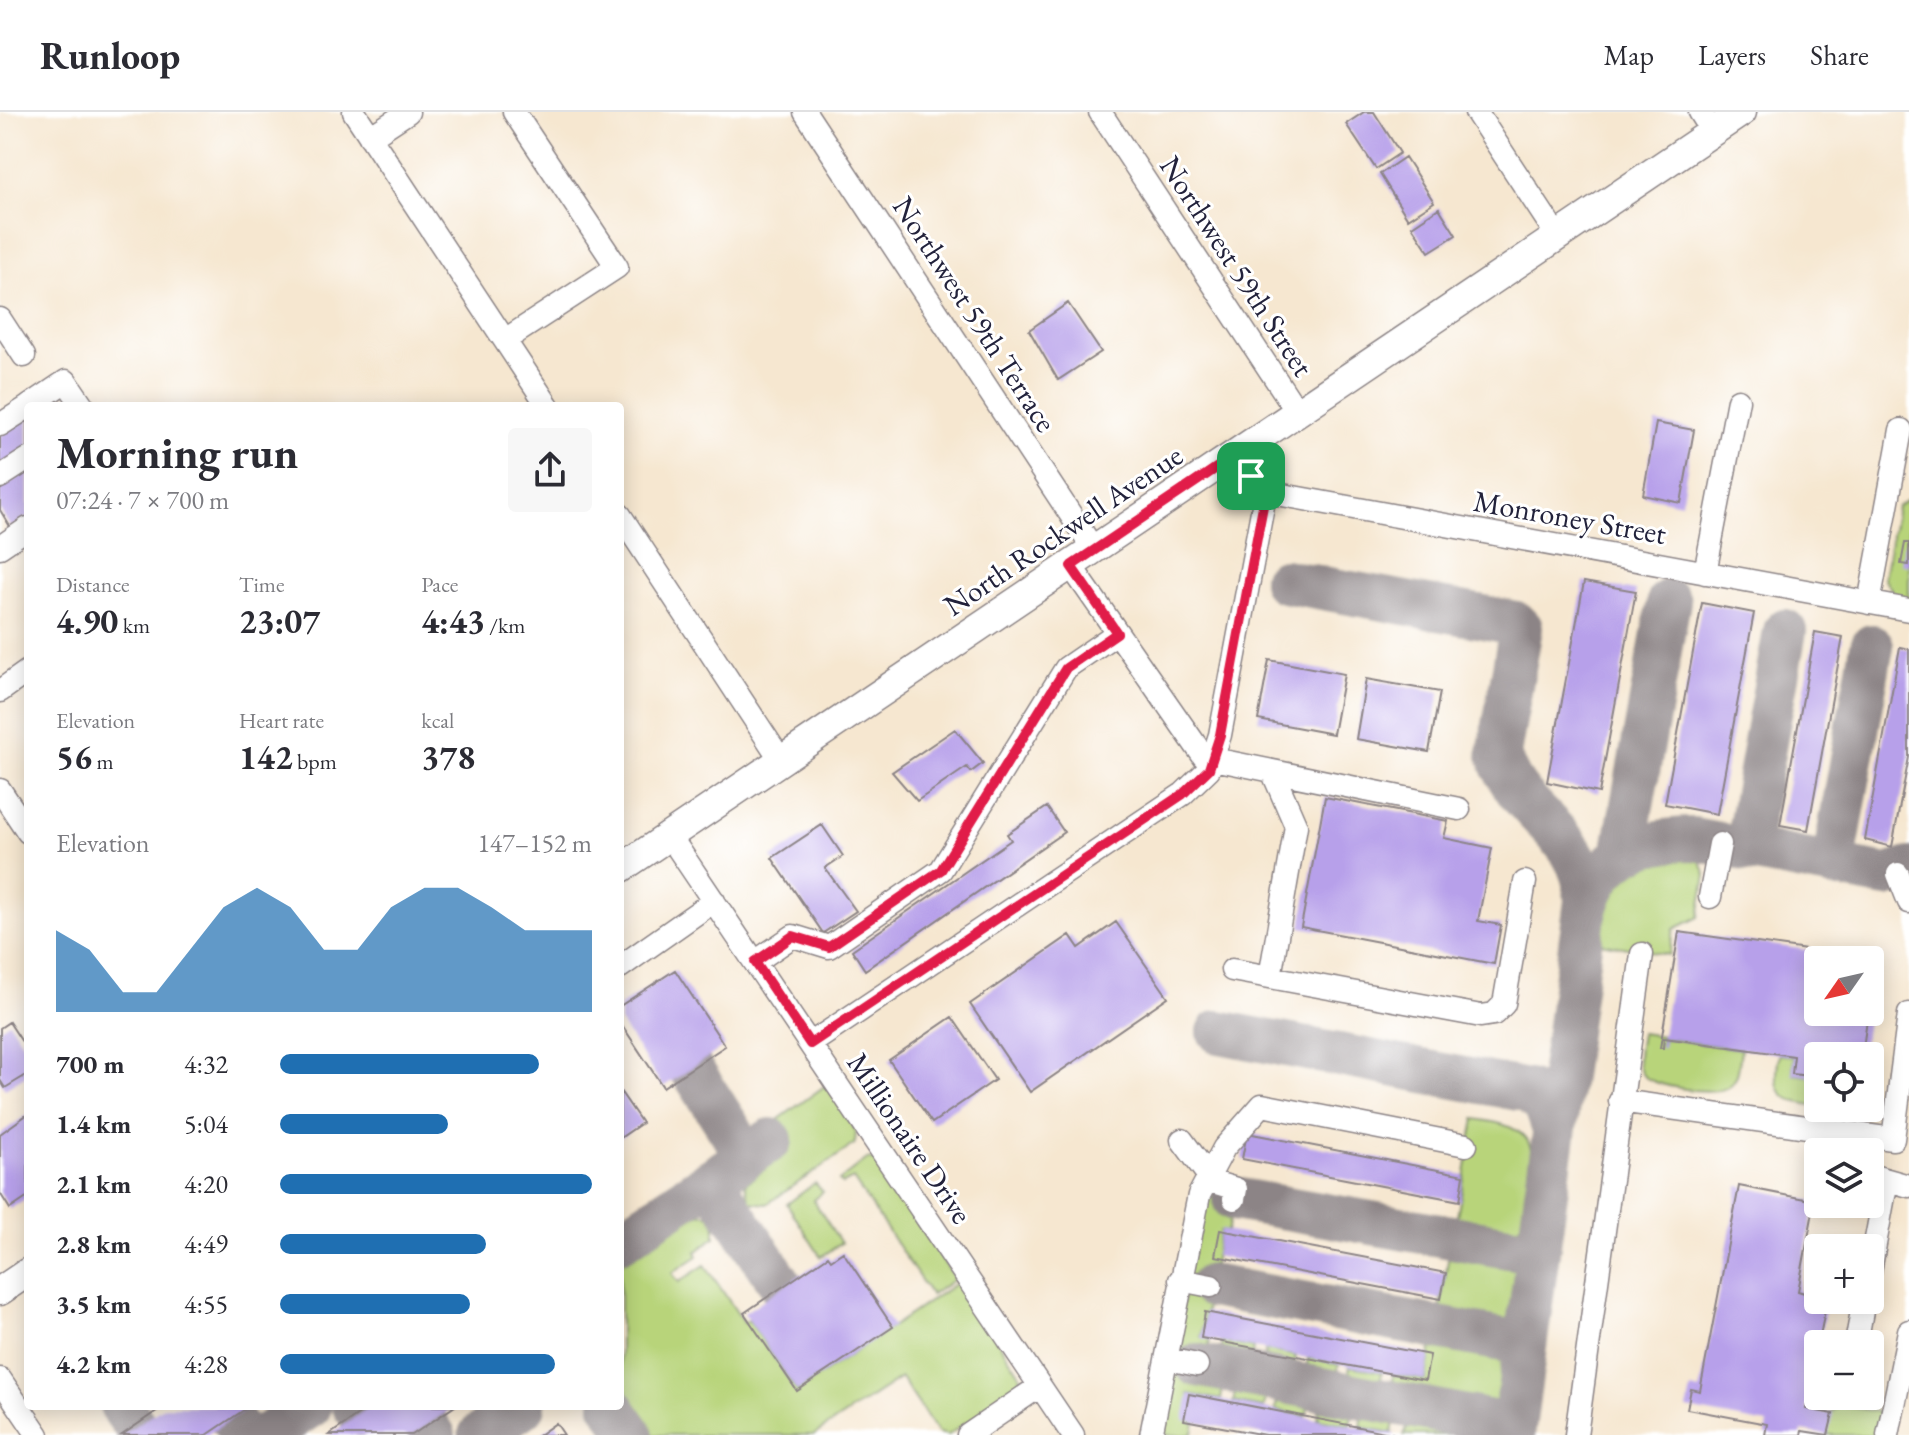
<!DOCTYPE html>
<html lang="en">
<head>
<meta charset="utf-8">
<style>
  :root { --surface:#fff; --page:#f7f7f7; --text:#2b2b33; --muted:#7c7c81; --line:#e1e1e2; --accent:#1f6fb2 }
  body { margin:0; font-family:"EB Garamond",serif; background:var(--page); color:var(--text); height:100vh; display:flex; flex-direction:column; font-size:30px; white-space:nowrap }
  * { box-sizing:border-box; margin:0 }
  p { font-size:26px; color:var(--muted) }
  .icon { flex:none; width:44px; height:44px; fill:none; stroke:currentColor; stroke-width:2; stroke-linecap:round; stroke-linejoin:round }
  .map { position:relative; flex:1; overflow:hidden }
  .panel { position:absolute; left:24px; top:290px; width:600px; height:1008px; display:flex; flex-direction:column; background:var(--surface); border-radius:8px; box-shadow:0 4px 20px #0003 }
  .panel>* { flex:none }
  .needle { width:52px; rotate:236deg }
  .controls { position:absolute; left:1804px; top:834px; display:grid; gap:16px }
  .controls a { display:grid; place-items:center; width:80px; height:80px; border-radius:8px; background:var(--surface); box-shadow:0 4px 20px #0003; font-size:40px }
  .pin { position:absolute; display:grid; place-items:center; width:68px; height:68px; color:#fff; margin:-34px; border-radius:16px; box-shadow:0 4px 12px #0006 }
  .round { display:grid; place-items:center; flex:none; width:84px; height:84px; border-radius:8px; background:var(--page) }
  .summary { display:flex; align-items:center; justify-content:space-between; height:136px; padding:0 32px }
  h1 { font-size:44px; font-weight:700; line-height:60px }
  .metrics { display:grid; grid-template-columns:repeat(3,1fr); gap:12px; height:136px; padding:8px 32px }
  .metrics div { display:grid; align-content:center }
  .metrics b { font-size:34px; font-weight:700 }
  .metrics small { font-size:22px; font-weight:400 }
  .metrics p { font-size:22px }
  .chart { height:224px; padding:16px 32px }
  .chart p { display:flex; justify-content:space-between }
  .chart svg { width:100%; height:144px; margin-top:8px; fill:var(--accent); opacity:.7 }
  ul { padding:0 32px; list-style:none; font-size:26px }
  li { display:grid; grid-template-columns:128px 96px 1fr; align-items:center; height:60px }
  li i { height:20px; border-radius:10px; background:var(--accent) }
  header { display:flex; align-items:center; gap:48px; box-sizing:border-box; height:112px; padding:0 40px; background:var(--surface); border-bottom:2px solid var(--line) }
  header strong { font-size:38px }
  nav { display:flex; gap:44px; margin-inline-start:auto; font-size:28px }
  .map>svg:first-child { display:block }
  .green { fill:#b8d47a; stroke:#6d7b5a; stroke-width:2 }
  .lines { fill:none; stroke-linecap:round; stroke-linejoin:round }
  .taxiway { stroke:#8c8486; stroke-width:44 }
  .building { fill:#b7a0ea }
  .minor-casing { stroke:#8c8486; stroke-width:25 }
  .major-casing { stroke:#8c8486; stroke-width:31 }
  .minor { stroke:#fff; stroke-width:22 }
  .major { stroke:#fff; stroke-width:28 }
  .route-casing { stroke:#fff; stroke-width:16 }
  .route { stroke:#e11d48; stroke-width:10 }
  .labels { text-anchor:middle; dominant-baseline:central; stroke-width:6; stroke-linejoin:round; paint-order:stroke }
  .street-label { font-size:30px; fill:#22223b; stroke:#fff }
</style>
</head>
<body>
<header>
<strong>Runloop</strong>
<nav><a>Map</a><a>Layers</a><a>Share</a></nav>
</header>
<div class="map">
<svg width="1909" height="1323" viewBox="0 0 1909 1323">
  <rect width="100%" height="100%" fill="#fff"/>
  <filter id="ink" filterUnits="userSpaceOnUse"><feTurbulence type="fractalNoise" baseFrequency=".0125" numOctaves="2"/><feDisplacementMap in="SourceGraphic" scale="16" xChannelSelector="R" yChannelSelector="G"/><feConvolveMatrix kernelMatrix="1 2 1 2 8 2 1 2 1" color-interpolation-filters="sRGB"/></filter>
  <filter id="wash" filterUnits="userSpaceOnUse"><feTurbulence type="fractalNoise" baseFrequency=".006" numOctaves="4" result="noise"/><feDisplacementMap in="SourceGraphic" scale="32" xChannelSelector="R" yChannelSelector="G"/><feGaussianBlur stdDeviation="1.8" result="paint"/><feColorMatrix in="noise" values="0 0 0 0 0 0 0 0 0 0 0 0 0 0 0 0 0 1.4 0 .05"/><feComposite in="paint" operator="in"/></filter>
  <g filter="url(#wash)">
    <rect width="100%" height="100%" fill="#f6e7d0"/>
    <path class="green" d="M1909 386V487L1895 483 1884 466 1897 395Z
      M1675 741 1700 747 1706 763 1699 805 1674 817 1669 843 1600 831C1610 779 1614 752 1675 741Z
      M1641 921 1662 924 1661 936 1664 926 1741 937C1739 950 1740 967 1728 975 1715 984 1651 975 1642 962 1635 950 1639 935 1641 921Z
      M1779 942 1794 944 1793 962 1818 965V994C1778 988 1773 982 1779 942Z
      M826 973 856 1019 855 1032 767 1092 750 1090 745 1072 781 1044 764 1018Z
      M1475 1007C1493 1010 1515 1012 1527 1028 1540 1047 1531 1109 1512 1122L1460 1115 1456 1110Z
      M867 1047 875 1048 955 1167 931 1183 853 1067 843 1072 839 1069Z
      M815 1071 823 1080 813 1088 841 1131 821 1145 787 1092Z
      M1209 1083 1234 1087 1227 1120 1220 1119 1211 1168 1186 1163Z
      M695 1101 707 1102 715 1108V1125L696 1140 698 1144 672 1161 679 1170 705 1153 744 1211 749 1208 797 1279 958 1170 1021 1264 1019 1276 948 1323 938 1321 901 1266 814 1323H654L620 1273V1152Z
      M1455 1137C1470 1140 1498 1140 1509 1150 1524 1165 1519 1206 1499 1213 1486 1218 1451 1208 1439 1202L1449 1142Z
      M1210 1177 1201 1225 1210 1227 1208 1240 1196 1246 1176 1241 1184 1178Z
      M1437 1227C1453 1230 1480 1230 1494 1239 1515 1253 1507 1295 1482 1299L1394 1281 1393 1262 1425 1268 1432 1232Z
      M1222 1230 1254 1236 1252 1248 1243 1254 1225 1251 1220 1242Z
      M1265 1238 1296 1244 1294 1257 1286 1262 1268 1259 1264 1253Z
      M1308 1246 1339 1252 1337 1264 1328 1270 1311 1267 1306 1259Z
      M1173 1254 1219 1268 1223 1276 1221 1288 1189 1282 1195 1310 1193 1321 1189 1323H1162Z
      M1350 1254 1382 1260 1380 1273 1370 1278 1354 1274 1348 1265Z
      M1243 1272 1262 1276 1266 1285 1264 1296 1233 1290 1236 1277Z
      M1285 1280 1304 1284 1309 1293 1306 1304 1275 1298 1278 1285Z
      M1328 1288 1348 1293 1352 1300 1350 1313 1318 1307 1320 1294Z
      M1839 1293 1879 1300V1323H1827L1831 1301Z
      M1371 1296 1390 1300 1394 1310 1392 1321 1361 1315 1363 1302Z
      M1411 1305 1481 1316 1490 1323H1404Z"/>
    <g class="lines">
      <path class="taxiway" d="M1284 469 1516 511 1521 516 1499 642C1516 705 1585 718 1586 789L1513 1323
        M1746 737 1785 519
        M1623 743 1669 489
        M1833 754 1872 534
        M1585 802C1599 744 1638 727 1694 727L1886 764 1909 757
        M1219 920 1528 979 1545 992 1553 1015
        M691 957 747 1044
        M711 1068 783 1175
        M1234 1087 1537 1140
        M620 1129 771 1028
        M1211 1174 1525 1232
        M1197 1253 1514 1314
        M121 1294 135 1314
        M354 1294 360 1302
        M612 1294 632 1323
        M231 1307 242 1323
        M427 1313 434 1323
        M267 1323 310 1294
        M480 1323 524 1294"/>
    </g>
    <g id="blocks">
      <path class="building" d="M1364 0H1374L1400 41 1376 57 1346 12Z
        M1405 45 1434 90 1408 107 1380 62Z
        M1439 96 1456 123 1429 140 1412 114Z
        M1068 191 1101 240 1058 268 1029 218Z
        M28 305V337L0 356V324Z
        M1656 311 1694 318 1681 391 1643 383Z
        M28 358V404L11 416 0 398V378Z
        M1905 431H1909V453L1901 452Z
        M1584 470 1636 479 1599 681 1547 670Z
        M1702 491 1754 501 1717 702 1665 692Z
        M1815 520 1843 525 1808 718 1780 713Z
        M1900 535 1909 537V645L1892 735 1865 728Z
        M1269 548 1344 562 1333 622 1258 608Z
        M1366 567 1440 580 1429 640 1356 627Z
        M955 617 983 651 971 660 967 655 917 689 892 660Z
        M1325 685 1448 709 1444 726 1492 736 1478 809 1501 813 1494 852 1301 815Z
        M1047 695 1064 720 865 858 852 838 1011 728 1007 722Z
        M822 713 843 744 825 756 856 799 823 821 772 746Z
        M1116 810 1168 885 1030 980 970 892 1070 823 1079 836Z
        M1679 820 1864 846 1818 848V900H1868L1862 944H1818V965L1792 962 1794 944 1664 926 1663 936H1660Z
        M675 858 725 934 663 975 620 910V894Z
        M952 905 995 968 932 1011 889 948Z
        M9 910 28 939V962L5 976 0 968V916Z
        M620 979 642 1011 620 1026Z
        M28 1002V1085L10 1097 0 1081V1022Z
        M1247 1021 1464 1063 1460 1089 1242 1047Z
        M1739 1074 1815 1089 1798 1179 1827 1188 1806 1297 1833 1302 1828 1323 1802 1319 1801 1323H1765L1767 1312 1687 1297 1691 1277 1700 1279Z
        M1220 1118 1446 1161 1441 1187 1215 1144Z
        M843 1140 893 1215 797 1279 744 1201 828 1144 831 1148Z
        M1205 1200 1430 1243 1425 1268 1201 1226Z
        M1189 1282 1395 1322V1323H1265L1195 1310 1184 1308Z
        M164 1294H250L207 1323H122Z
        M371 1294H455L412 1323H329Z
        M556 1311 564 1323H539Z"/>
    </g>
  </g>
  <g filter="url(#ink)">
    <use href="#blocks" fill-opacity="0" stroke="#8c8486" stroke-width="2"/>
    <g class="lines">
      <g class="minor-casing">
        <path id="minor" d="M354 0 548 294
          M805 0 1094 438
          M1100 0 1298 301
          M1476 0 1558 125
          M1700 0 1712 19
          M370 25 408 0
          M0 207 24 244
          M505 228 617 155 514 0
          M29 294 66 269 83 294
          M0 313 28 295
          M1237 342 1259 373 1277 382 1909 498
          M0 365 28 347
          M620 403 781 648
          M0 435 28 416
          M1071 454 1204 645 1459 697
          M1705 461 1738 288
          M1869 491 1901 318
          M0 579 28 559
          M0 678 28 720
          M669 723 1073 1323
          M1898 762 1909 790
          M1710 785 1720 732
          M755 850 793 824 829 835 941 758 1066 556 1117 521
          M620 855 714 789
          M1232 858 1481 904 1494 902 1504 892 1525 770
          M1270 865 1296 714 1273 661
          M810 932 1183 682 1209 657 1220 623 1266 378
          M1620 989 1893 1027 1909 902
          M1182 1028 1213 1070 1236 1077 1234 1087
          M1870 1063 1909 1074
          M1870 1159 1887 1068
          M1180 1168 1211 1174
          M1856 1232 1864 1188
          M1168 1247 1197 1253
          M0 1267 38 1323
          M968 1323 1040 1274
          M1151 1323 1199 1083 1224 1036 1262 993 1466 1033
          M1576 1323 1642 842
          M1888 1323 1909 1219"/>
      </g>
      <g class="major-casing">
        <path id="major" d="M620 757 1742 0
          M0 1179 28 1160"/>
      </g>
      <use href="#minor" class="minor"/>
      <use href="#major" class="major"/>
    </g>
  </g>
  <g class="lines" filter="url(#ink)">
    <g class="route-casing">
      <path id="route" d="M1237 342 1266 378 1220 623 1209 657 1183 682 810 932 755 850 793 824 829 835 941 758 1066 556 1117 521 1071 454Z"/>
    </g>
    <use href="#route" class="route"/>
  </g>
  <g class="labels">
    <g class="street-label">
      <text transform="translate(1237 154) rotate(57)">Northwest 59th Street</text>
      <text transform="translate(975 202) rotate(57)">Northwest 59th Terrace</text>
      <text transform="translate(1570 405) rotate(10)">Monroney Street</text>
      <text transform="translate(1063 418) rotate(-34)">North Rockwell Avenue</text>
      <text transform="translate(910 1026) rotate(56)">Millionaire Drive</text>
    </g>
  </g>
</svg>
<div class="controls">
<a><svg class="needle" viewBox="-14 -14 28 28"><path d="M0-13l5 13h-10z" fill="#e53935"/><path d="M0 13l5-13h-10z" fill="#7c7c81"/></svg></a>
<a><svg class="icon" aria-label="locate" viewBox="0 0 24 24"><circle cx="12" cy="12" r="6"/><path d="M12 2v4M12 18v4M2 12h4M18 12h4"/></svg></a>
<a><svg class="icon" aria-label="layers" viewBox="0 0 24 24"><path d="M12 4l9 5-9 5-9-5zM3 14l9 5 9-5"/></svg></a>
<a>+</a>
<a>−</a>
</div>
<div class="pin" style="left:1251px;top:364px;background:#1e9e55"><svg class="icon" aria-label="arrive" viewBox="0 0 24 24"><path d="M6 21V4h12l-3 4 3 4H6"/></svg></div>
<section class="panel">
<div class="summary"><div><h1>Morning run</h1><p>07:24 · 7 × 700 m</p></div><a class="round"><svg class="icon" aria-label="share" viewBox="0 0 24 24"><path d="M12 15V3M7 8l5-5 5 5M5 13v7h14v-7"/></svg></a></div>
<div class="metrics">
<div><p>Distance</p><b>4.90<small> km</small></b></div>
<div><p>Time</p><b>23:07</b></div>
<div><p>Pace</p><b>4:43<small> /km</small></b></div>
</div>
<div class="metrics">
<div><p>Elevation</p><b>56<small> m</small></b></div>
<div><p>Heart rate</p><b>142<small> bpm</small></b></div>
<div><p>kcal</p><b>378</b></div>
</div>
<div class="chart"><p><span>Elevation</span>147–152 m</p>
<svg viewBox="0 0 160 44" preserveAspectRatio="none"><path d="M0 44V19L10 25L20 38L30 38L40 25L50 12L60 6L70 12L80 25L90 25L100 12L110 6L120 6L130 12L140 19L150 19L160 19V44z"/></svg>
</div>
<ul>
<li><b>700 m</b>4:32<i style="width:83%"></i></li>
<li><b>1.4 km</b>5:04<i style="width:54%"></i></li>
<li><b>2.1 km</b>4:20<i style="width:100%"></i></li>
<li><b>2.8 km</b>4:49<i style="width:66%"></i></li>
<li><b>3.5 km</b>4:55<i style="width:61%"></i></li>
<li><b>4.2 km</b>4:28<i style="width:88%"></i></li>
</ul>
</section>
</div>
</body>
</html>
